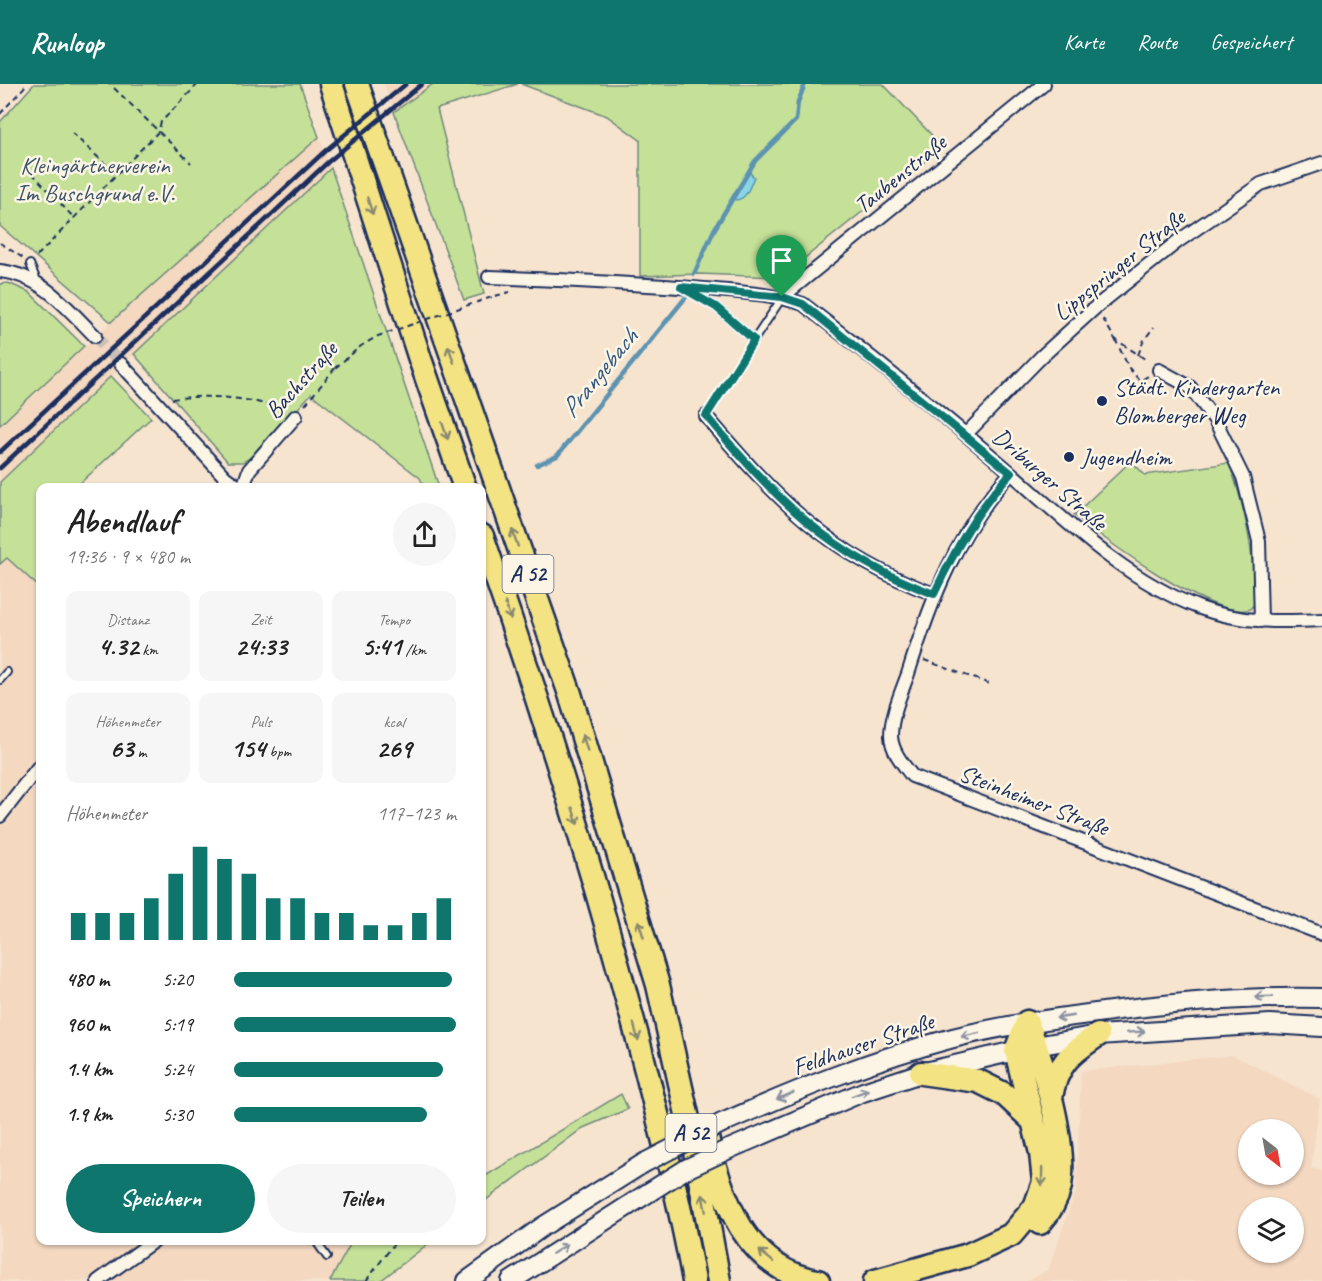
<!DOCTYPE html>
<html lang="de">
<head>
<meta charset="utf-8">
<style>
  :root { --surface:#fff; --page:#f6f6f6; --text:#222; --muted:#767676; --accent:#0f766e }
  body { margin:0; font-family:Caveat,sans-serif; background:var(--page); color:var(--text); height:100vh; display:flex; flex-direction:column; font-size:22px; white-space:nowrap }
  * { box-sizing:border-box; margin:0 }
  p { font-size:20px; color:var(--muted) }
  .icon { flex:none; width:33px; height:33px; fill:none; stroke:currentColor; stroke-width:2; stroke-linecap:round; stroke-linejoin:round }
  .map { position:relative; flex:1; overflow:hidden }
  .panel { position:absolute; left:36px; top:399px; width:450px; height:762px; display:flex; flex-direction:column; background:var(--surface); border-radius:12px; box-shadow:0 2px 4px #0004 }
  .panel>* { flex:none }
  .needle { width:39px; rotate:149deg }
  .controls { position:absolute; left:1238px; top:1035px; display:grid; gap:12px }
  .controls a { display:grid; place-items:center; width:66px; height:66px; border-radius:50%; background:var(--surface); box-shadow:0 2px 4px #0004; font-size:30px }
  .pin { position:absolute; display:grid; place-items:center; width:51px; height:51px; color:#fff; margin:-62px -26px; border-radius:50% 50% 50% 0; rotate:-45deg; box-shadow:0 0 6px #0007 }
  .pin .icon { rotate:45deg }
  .round { display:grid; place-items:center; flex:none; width:63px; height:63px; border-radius:32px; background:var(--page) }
  .overview { display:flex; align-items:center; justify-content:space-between; height:102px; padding:0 30px }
  h1 { font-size:33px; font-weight:600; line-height:45px }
  .stats { display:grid; grid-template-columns:repeat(3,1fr); gap:9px; height:102px; padding:6px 30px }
  .stats div { display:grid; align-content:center; border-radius:12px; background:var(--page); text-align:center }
  .stats b { font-size:26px; font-weight:600 }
  .stats small { font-size:16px; font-weight:400 }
  .stats p { font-size:16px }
  .chart { height:168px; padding:12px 30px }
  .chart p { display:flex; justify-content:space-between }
  .chart svg { width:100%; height:108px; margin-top:6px; stroke:var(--accent); stroke-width:6 }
  .cta { display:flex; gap:12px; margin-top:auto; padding:12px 30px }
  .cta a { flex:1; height:69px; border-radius:36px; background:var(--accent); color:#fff; font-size:24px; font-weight:600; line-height:69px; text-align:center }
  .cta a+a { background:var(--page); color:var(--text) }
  ul { padding:0 30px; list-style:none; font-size:20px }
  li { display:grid; grid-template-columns:96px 72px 1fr; align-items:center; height:45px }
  li i { height:15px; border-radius:8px; background:var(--accent) }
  header { display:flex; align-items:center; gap:36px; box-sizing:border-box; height:84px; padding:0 30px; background:var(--accent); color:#fff }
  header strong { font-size:28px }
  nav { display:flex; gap:33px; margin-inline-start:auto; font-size:21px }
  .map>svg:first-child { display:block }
  .built { fill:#f4d8c0; fill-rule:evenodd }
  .green { fill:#c5e198; stroke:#70887b; stroke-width:1.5 }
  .water { fill:#89d6e7; stroke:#5d93b0; stroke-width:1.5 }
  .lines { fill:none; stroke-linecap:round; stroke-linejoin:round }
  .stream { stroke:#5d93b0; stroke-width:4.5 }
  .street-tunnel { stroke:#cbc0b8; stroke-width:12; stroke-dasharray:12 6; stroke-linecap:butt }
  .lane-casing { stroke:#1b2f5e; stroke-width:10 }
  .street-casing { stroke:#1b2f5e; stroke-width:16 }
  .secondary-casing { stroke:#1b2f5e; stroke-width:22 }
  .highway-casing { stroke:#1b2f5e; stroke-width:27 }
  .path { stroke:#1b2f5e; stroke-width:2; stroke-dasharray:6 4.5; stroke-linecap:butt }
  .lane { stroke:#fcf5e5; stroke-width:6 }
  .street { stroke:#fcf5e5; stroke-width:12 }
  .secondary { stroke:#fcf5e5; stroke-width:18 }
  .highway { stroke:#f4e382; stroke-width:22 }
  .rail { stroke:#1b2f5e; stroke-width:4.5 }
  .secondary-bridge-casing { stroke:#1b2f5e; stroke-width:22; stroke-linecap:butt }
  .path-bridge { stroke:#1b2f5e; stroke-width:2; stroke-dasharray:6 4.5; stroke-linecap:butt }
  .secondary-bridge { stroke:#fcf5e5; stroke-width:18 }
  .oneway { stroke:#888970 }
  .oneway2 { stroke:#8c92a2 }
  .route-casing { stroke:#fff; stroke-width:12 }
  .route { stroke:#0f766e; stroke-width:8 }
  .poi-dot { fill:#1b2f5e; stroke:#fcf5e5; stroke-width:2 }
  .labels { text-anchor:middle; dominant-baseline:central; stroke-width:5; stroke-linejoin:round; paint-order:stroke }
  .shield { fill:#fcf5e5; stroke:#5e6a86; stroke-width:1.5 }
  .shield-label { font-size:22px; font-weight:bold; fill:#1b2f5e }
  .park-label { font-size:24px; fill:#3d536a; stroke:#fcf5e5 }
  .street-label { font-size:24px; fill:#1b2f5e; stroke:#fcf5e5 }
  .poi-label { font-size:24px; fill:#1b2f5e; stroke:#fcf5e5; text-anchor:start }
  .water-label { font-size:26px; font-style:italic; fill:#365980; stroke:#fcf5e5 }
</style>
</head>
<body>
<header>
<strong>Runloop</strong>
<nav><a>Karte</a><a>Route</a><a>Gespeichert</a></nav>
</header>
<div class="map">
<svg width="1322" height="1197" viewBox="0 0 1322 1197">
  <rect width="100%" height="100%" fill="#f7e4cf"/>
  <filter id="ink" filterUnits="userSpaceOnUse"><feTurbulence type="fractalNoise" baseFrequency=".0167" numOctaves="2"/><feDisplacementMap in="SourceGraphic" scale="12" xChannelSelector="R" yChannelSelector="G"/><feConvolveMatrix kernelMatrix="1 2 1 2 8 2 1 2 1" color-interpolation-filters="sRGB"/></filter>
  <g filter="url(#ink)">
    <path class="built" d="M384 0H433L394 28Z
      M319 53 331 84 0 398V342L111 238Z
      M6 474 40 504V1156L352 1157 330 1197H0V481Z
      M1233 971 1320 1015 1311 1084 1322 1087V1197H1027L1048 1186 1076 1107 1081 987ZM1248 1046H1293V1090H1248ZM1248 1124H1293V1168H1248Z"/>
    <path class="green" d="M34 0H300L319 53 111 238 0 142V38Z
      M433 0H518L437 25 484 210 464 216 394 28Z
      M521 0H883L943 63 781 193 699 190 640 192V56L607 32Z
      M331 84 439 403H424L420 394 311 310 257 370 243 378H228L134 270Z
      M8 199 29 208 84 262 0 341V200Z
      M111 292 151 334 76 403 40 404V504L7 474 0 480V398Z
      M1131 377 1145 391 1229 379C1246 425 1253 468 1256 518L1250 525C1215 538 1103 454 1074 431Z
      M621 1010 628 1025 583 1044 482 1119V1094Z
      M352 1157V1156L432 1157 380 1197H330Z"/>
    <path class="water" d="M749 88 754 93C750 102 747 115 736 116L733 114Z"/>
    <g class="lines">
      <path class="stream" d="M694 190 714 146 755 77 796 36 798 18 805 0
        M537 381 557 372 686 213"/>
      <path class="street-tunnel" d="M95 252 121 280"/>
      <g class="lane-casing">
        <path id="lane" d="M30 180 37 197
          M687 206 716 223 754 256 782 214
          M0 596 7 588
          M315 1156 327 1173"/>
      </g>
      <g class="street-casing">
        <path id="street" d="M0 187C42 191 67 224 95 252
          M489 193C561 196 632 199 704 205 737 208 771 209 803 220 871 272 937 326 1002 381 1063 434 1123 495 1200 524 1240 539 1281 538 1322 536
          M782 213 1044 0
          M121 280 225 393 240 404
          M1159 286 1190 303 1215 336 1243 393 1259 457 1261 537
          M706 332C776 415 830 472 934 510
          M966 350 1041 273 1097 222 1177 158 1261 100 1322 79
          M1011 389C957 447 931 516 908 590 901 609 891 632 891 652 892 668 903 680 912 692L1322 850
          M243 404 249 386 296 332
          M0 732 40 681
          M98 1197 155 1156"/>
      </g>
      <g class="secondary-casing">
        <path id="secondary" d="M722 1039C797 1006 873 975 953 954 1000 942 1048 935 1096 929 1171 919 1245 912 1322 914
          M729 1065 863 1008 921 989 1036 962 1098 951 1270 940 1322 943
          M467 1197 542 1143 644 1079
          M511 1197 651 1107"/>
      </g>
      <g class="highway-casing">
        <path id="highway" d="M331 0 420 275 465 404
          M357 0 570 610 658 901 693 1057 719 1197
          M482 452C538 612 589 773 633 937 656 1023 678 1109 694 1197
          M1027 938C1043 979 1067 1059 1060 1102 1057 1115 1049 1129 1040 1139
          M921 989 978 997 1004 1010 1032 1036
          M1051 1014C1056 980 1071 969 1098 951
          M707 1054C722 1114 746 1186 818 1197
          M875 1197 968 1171 1011 1151 1035 1123 1044 1098 1041 1069 1016 967 1027 938"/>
      </g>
      <path class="path" d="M114 4 191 79
        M0 30 27 0
        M72 49 116 90
        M32 89 74 134
        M0 159 23 174
        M37 172 158 48 161 38 198 0
        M495 212 510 208
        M1103 235 1115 255 1148 277
        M1115 255 1129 284 1140 297 1148 292
        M1138 271 1144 256 1154 243
        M172 315C204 310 255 313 284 327
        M305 321 335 284
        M712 321 749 263
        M924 576 990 600
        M366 1197 397 1156"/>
      <use href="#lane" class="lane"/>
      <use href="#street" class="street"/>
      <use href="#secondary" class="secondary"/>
      <use href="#highway" class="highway"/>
      <path class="rail" d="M0 368 325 67 406 0
        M0 384 328 78 422 0"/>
      <g class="secondary-bridge-casing">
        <path id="secondary-bridge" d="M644 1079 722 1039
          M651 1107 686 1085 729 1065"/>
      </g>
      <path class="path-bridge" d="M335 284 361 262 378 252 495 212"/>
      <use href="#secondary-bridge" class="secondary-bridge"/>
    </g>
    <defs><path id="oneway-shaft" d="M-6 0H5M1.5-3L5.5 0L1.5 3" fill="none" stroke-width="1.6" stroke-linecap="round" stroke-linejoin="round" transform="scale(1.5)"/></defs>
    <g class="oneway">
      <use href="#oneway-shaft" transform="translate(370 122) rotate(72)"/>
      <use href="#oneway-shaft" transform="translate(451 270) rotate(-109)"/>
      <use href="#oneway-shaft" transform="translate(445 347) rotate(71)"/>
      <use href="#oneway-shaft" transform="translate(515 454) rotate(-109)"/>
      <use href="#oneway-shaft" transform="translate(508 527) rotate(71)"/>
      <use href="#oneway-shaft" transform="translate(585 659) rotate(-107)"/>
      <use href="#oneway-shaft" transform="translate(575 732) rotate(73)"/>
      <use href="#oneway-shaft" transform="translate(641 845) rotate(-107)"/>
      <use href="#oneway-shaft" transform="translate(636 948) rotate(75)"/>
      <use href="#oneway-shaft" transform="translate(1042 1093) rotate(91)"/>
      <use href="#oneway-shaft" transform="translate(704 1119) rotate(-101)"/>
      <use href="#oneway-shaft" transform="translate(766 1172) rotate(-141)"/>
    </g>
    <g class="oneway2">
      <use href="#oneway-shaft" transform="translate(1264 913) rotate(178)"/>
      <use href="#oneway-shaft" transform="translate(1065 933) rotate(172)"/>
      <use href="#oneway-shaft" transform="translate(1136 948) rotate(-4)"/>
      <use href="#oneway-shaft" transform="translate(970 951) rotate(168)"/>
      <use href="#oneway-shaft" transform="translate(860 1009) rotate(-20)"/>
      <use href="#oneway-shaft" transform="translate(785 1012) rotate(158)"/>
      <use href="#oneway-shaft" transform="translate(560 1165) rotate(-32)"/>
    </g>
  </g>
  <g class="lines" filter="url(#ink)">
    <g class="route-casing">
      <path id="route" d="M681 203 782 213 803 220 1011 389C977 425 955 466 934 510 830 472 776 415 706 332L754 256 716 223Z"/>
    </g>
    <use href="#route" class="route"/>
  </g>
  <g class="poi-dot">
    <circle cx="1102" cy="317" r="6"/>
    <circle cx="1069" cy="373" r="6"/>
  </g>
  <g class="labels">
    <g class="shield">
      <rect x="502.5" y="471" width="51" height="38" rx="4.5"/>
      <rect x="665.5" y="1030" width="51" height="38" rx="4.5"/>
    </g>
    <g class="shield-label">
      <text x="528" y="490">A 52</text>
      <text x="691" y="1049">A 52</text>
    </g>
    <g class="park-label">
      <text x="95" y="81">Kleingärtnerverein<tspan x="95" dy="28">Im Buschgrund e.V.</tspan></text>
    </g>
    <g class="street-label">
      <text transform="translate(900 90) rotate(-39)">Taubenstraße</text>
      <text transform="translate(1119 181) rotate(-39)">Lippspringer Straße</text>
      <text transform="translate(301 296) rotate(-48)">Bachstraße</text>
      <text transform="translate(1050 395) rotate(41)">Driburger Straße</text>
      <text transform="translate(1034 716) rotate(21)">Steinheimer Straße</text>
      <text transform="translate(863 960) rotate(-19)">Feldhauser Straße</text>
    </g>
    <g class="poi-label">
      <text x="1114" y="303">Städt. Kindergarten<tspan x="1114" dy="28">Blomberger Weg</tspan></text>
      <text x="1081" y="373">Jugendheim</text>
    </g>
    <g class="water-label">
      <text transform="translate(599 289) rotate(-51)">Prangebach</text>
    </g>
  </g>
</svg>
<div class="controls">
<a><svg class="needle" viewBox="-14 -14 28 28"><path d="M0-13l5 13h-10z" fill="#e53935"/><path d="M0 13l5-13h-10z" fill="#767676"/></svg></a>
<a><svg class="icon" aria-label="layers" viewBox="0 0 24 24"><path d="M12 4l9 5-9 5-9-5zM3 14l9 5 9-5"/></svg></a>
</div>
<div class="pin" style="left:782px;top:213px;background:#1e9e55"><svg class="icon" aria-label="arrive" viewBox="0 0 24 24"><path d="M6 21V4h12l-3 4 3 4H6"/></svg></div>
<section class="panel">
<div class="overview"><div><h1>Abendlauf</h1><p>19:36 · 9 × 480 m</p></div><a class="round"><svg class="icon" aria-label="share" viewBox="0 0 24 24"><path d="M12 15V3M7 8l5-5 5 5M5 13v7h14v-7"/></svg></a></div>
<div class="stats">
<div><p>Distanz</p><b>4.32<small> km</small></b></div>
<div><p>Zeit</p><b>24:33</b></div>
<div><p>Tempo</p><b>5:41<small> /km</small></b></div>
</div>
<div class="stats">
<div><p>Höhenmeter</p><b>63<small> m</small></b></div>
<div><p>Puls</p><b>154<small> bpm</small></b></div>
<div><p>kcal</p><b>269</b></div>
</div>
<div class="chart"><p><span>Höhenmeter</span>117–123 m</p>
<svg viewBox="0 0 160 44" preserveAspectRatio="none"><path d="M5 44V33M15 44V33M25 44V33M35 44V27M45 44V17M55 44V6M65 44V11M75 44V17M85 44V27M95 44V27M105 44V33M115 44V33M125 44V38M135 44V38M145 44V33M155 44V27"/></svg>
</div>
<ul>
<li><b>480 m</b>5:20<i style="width:98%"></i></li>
<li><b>960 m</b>5:19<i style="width:100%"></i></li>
<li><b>1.4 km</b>5:24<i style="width:94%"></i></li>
<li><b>1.9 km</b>5:30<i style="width:87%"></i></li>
</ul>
<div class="cta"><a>Speichern</a><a>Teilen</a></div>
</section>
</div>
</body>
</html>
